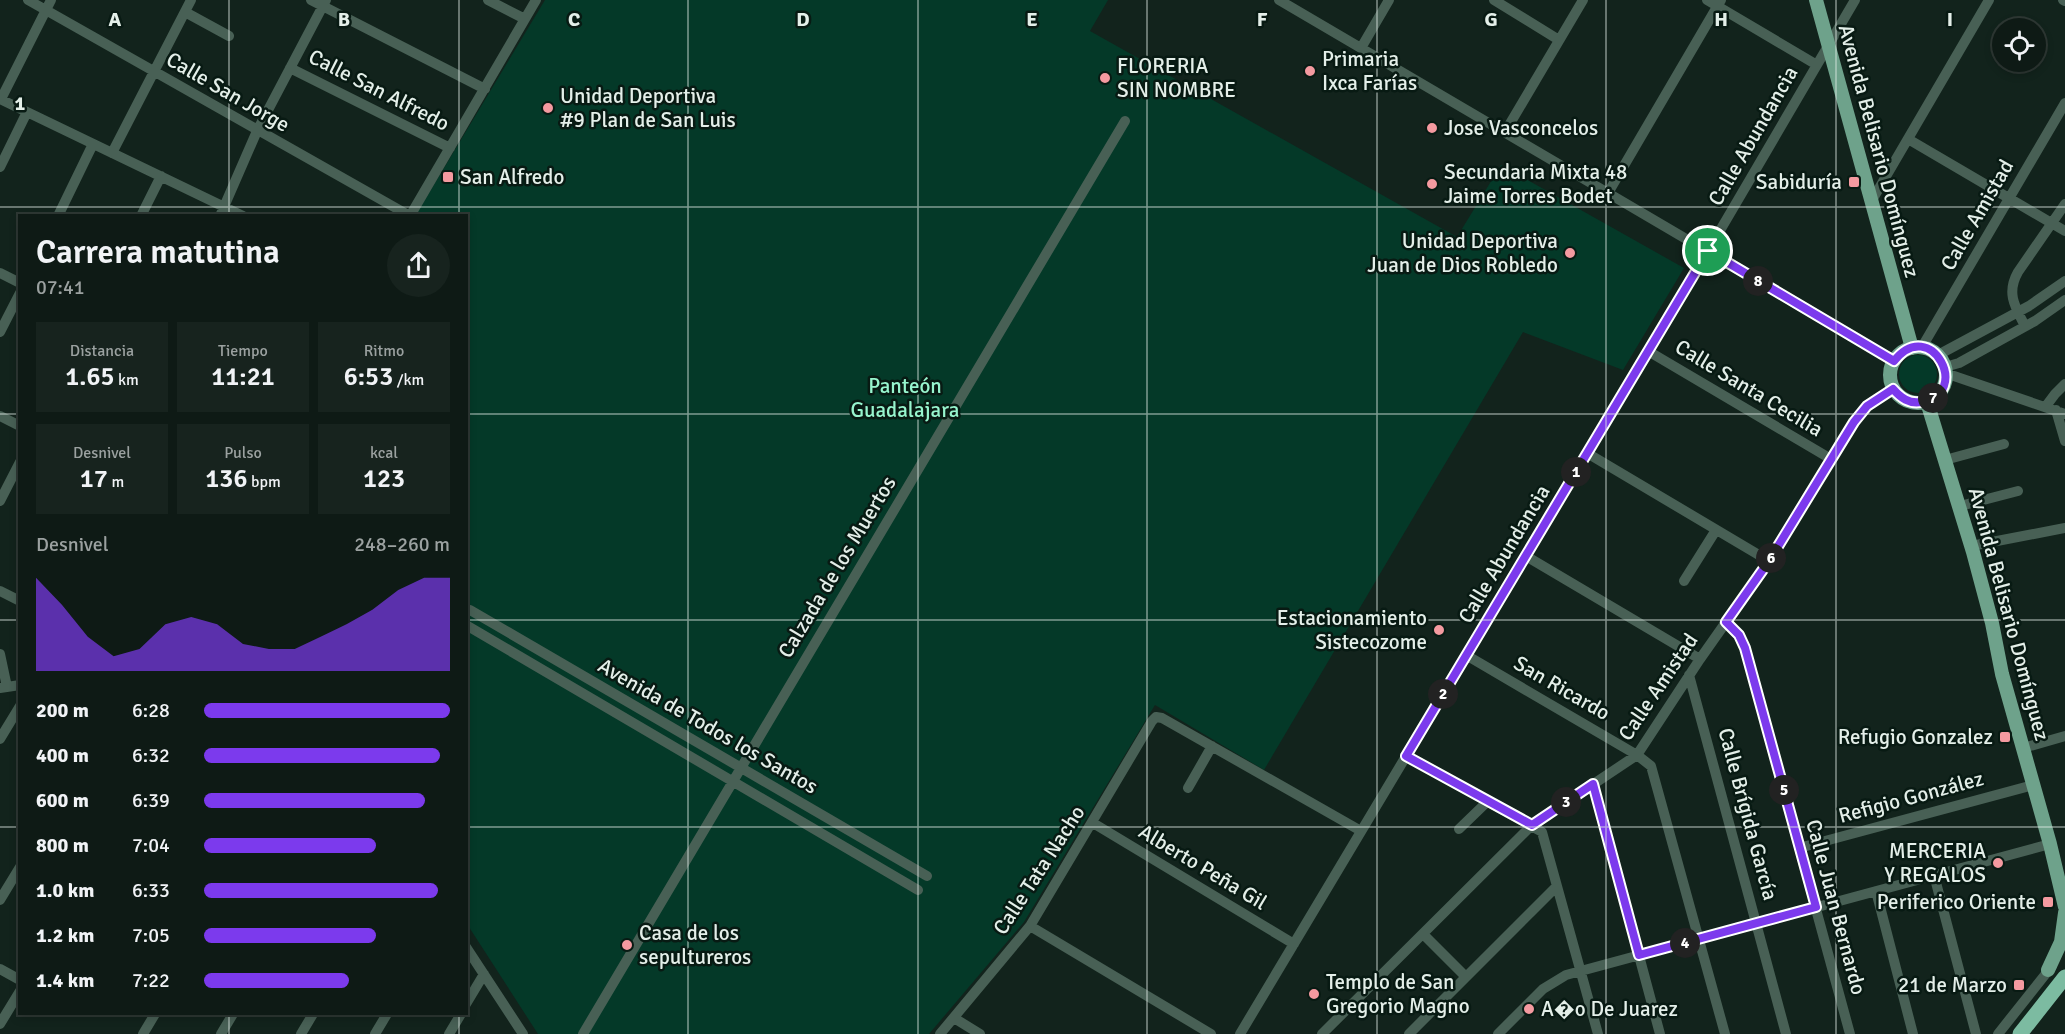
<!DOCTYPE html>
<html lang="es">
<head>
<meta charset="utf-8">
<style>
  :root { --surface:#0e1a15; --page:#17231e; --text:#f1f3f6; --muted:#9ba1a0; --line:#2e3834; --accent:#7c3aed }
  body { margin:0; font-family:Signika,sans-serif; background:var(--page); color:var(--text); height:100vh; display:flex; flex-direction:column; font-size:22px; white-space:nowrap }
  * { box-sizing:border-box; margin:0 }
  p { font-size:20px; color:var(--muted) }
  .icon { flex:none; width:33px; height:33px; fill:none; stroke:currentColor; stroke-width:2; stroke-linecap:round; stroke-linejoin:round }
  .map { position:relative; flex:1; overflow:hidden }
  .sheet { position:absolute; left:18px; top:214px; width:450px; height:801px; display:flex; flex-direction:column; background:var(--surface); border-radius:0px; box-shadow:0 3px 9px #0003,0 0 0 2px var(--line) }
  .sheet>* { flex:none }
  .tools { position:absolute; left:1992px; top:18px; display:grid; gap:12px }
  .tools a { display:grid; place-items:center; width:54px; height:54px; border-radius:50%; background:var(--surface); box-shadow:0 3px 9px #0003,0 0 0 2px var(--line); font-size:30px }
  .pin { position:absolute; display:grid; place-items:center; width:51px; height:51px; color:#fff; margin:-26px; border:3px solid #fff; border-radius:50%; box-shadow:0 2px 6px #0007 }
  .km { position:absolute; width:30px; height:30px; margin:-15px; border-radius:50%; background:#222; color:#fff; font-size:16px; line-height:30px; text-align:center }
  .round { display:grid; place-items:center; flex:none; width:63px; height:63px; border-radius:32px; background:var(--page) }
  .overview { display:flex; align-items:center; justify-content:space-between; height:102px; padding:0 18px }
  h1 { font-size:33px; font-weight:600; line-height:45px }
  .figures { display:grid; grid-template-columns:repeat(3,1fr); gap:9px; height:102px; padding:6px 18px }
  .figures div { display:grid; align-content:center; border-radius:0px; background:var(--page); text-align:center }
  .figures b { font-size:26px; font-weight:600 }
  .figures small { font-size:16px; font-weight:400 }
  .figures p { font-size:16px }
  .chart { height:168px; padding:12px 18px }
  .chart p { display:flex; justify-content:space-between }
  .chart svg { width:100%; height:108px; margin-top:6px; fill:var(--accent); opacity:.7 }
  ul { padding:0 18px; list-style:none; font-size:20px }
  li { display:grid; grid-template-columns:96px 72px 1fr; align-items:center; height:45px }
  li i { height:15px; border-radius:8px; background:var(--accent) }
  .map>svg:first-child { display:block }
  .green { fill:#043928 }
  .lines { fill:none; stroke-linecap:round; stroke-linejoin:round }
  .minor { stroke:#486055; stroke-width:10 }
  .major { stroke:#6ea28b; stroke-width:14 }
  .highway { stroke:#7cbba1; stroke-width:15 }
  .route-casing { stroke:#fff; stroke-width:12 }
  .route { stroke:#7c3aed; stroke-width:8 }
  .grid { fill:none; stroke:#e4efe9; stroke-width:1.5; stroke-opacity:0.55 }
  .poi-dot { fill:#f49aa0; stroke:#081a13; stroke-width:2 }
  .labels { text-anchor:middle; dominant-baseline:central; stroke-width:5; stroke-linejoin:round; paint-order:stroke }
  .poi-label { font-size:21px; fill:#e4efe9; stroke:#081a13; text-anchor:start }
  .street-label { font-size:21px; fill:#e4efe9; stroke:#081a13 }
  .park-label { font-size:21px; fill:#97f5ce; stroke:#081a13 }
  .grid-label { font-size:20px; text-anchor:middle; font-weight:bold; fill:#e4efe9; stroke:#081a13; stroke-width:5; stroke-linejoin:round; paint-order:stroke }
</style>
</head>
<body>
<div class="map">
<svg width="2065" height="1034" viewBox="0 0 2065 1034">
  <rect width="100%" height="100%" fill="#12231c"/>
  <path class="green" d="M545 0H1108L1090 31 1457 237 1501 165 1684 268 1623 370 1523 332 1264 770 1155 705 1024 922 929 1034H538L467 924 466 216H415Z
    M1899 374a19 19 0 1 1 38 0a19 19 0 1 1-38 0Z"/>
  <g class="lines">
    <path class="minor" d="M28 0 410 216
      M311 0 485 89
      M488 0 525 19
      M1279 0 1894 361
      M1494 0 1559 40
      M1707 0 1817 65
      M2063 0 2065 1
      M185 12 229 36
      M1361 48 1389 0
      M290 68 450 148
      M0 99 243 216
      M1 99 51 0
      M1505 132 1583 0
      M1908 139 2065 231
      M112 153 191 0
      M0 167 27 112
      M1608 193 1721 0
      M1871 202 1989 0
      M58 216 93 144
      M141 216 161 176
      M220 216 257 131 326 0
      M410 216 536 0
      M0 273 20 283
      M2025 326C2015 307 2006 293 2018 272L2065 204
      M0 332 20 293
      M1922 347 2065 103
      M1648 351 1831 459
      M1938 355 2029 306 2065 281
      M1945 367 1959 363 2035 321 2065 300
      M1946 375 1954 376 2065 414
      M2046 406 2055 394 2065 384
      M2056 410 2065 441
      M0 416 20 426
      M1587 453 1769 561
      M1945 460 2004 444
      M0 501 20 462
      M1960 506 2018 491
      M1971 546 2065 528
      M1526 556 1700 659
      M1684 581 1716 530
      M0 591 20 601
      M470 610 927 876
      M1726 622 1739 635 1745 649 1850 1034
      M466 625 918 890
      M0 654 7 687
      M1466 655 1637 755 1651 766 1725 1034
      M1689 675 1786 1034
      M0 688 20 685
      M0 739 20 706
      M2023 748 2065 736
      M1406 756 1542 832 1598 1034
      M1593 784 1660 1034
      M1188 788 1212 746
      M1093 823 1294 944
      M1459 829 1488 801
      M1799 848 2033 785
      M1934 875 1976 1034
      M1876 891 1913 1034
      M0 900 20 867
      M1030 926 1211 1034
      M1423 934 1466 977
      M466 947 523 1034
      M0 969 20 980
      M466 1004 484 974
      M954 1018 980 1034
      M0 1024 20 991
      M143 1034 155 1014
      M221 1034 233 1014
      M301 1034 313 1014
      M375 1034 387 1014
      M449 1034 461 1014
      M583 1034 1125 121
      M940 1034 1030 926 1152 721 1156 717 1162 718 1361 831
      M1240 1034 1708 251 1855 0
      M1322 1034 1532 825 1637 755 1700 659 1769 561 1854 422 1867 406 1893 389
      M1409 1034 1557 886
      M1498 1034 1543 989 1566 975 2050 844
      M1998 1034 2052 966"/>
    <path class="major" d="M1816 0 1912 348
      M1890 375a28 28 0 1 1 56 0a28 28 0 1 1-56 0Z
      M1927 402 1973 552 1992 623 2002 674 2050 844 2065 907
      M2048 970 2061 942 2065 913"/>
    <path class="highway" d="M2020 1034 2065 977"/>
  </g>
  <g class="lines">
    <g class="route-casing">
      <path id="route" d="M1708 251 1894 361C1931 314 1973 395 1921 402 1909 404 1901 398 1893 389L1867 406 1854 422 1769 561 1726 622 1739 635 1745 648 1816 907 1639 955 1593 784 1532 825 1406 756Z"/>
    </g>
    <use href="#route" class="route"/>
  </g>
  <path class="grid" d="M229 0V216M459 0V216M688 0V1034M918 0V1034M1147 0V1034M1377 0V1034M1606 0V1034M1836 0V1034M0 207H2065M0 414H20M466 414H2065M0 620H20M466 620H2065M0 827H20M466 827H2065M229 1014V1034M459 1014V1034"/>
  <g class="poi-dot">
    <circle cx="1310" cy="71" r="6"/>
    <circle cx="1105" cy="78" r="6"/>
    <circle cx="548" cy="108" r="6"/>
    <circle cx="1432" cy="128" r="6"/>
    <rect x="442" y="171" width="12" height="12" rx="3"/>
    <rect x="1848" y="176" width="12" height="12" rx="3"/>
    <circle cx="1432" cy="184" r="6"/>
    <circle cx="1570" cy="253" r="6"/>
    <circle cx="1439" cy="630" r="6"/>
    <rect x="1999" y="731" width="12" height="12" rx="3"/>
    <circle cx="1998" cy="863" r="6"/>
    <rect x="2042" y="896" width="12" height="12" rx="3"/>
    <circle cx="627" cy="945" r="6"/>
    <rect x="2013" y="979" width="12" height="12" rx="3"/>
    <circle cx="1314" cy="994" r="6"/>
    <circle cx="1529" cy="1009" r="6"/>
  </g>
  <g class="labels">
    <g class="poi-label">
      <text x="1322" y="59">Primaria<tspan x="1322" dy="24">Ixca Farías</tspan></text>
      <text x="1117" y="66">FLORERIA<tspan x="1117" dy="24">SIN NOMBRE</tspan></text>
      <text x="560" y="96">Unidad Deportiva<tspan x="560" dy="24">#9 Plan de San Luis</tspan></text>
      <text x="1444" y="128">Jose Vasconcelos</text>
      <text x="1444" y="172">Secundaria Mixta 48<tspan x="1444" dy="24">Jaime Torres Bodet</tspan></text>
      <text x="460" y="177">San Alfredo</text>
      <text x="1842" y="182" text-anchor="end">Sabiduría</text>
      <text x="1558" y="241" text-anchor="end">Unidad Deportiva<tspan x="1558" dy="24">Juan de Dios Robledo</tspan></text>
      <text x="1427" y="618" text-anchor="end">Estacionamiento<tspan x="1427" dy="24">Sistecozome</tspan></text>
      <text x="1993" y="737" text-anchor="end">Refugio Gonzalez</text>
      <text x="1986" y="851" text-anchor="end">MERCERIA<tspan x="1986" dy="24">Y REGALOS</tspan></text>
      <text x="2036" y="902" text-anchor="end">Periferico Oriente</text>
      <text x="639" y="933">Casa de los<tspan x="639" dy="24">sepultureros</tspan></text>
      <text x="1326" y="982">Templo de San<tspan x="1326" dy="24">Gregorio Magno</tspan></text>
      <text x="2007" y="985" text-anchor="end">21 de Marzo</text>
      <text x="1541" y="1009">A�o De Juarez</text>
    </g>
    <g class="street-label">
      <text transform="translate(379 90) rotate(27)">Calle San Alfredo</text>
      <text transform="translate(228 92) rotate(30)">Calle San Jorge</text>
      <text transform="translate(1753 136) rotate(-60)">Calle Abundancia</text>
      <text transform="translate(1879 151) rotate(75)">Avenida Belisario Domínguez</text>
      <text transform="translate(1977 215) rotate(-60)">Calle Amistad</text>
      <text transform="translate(1749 388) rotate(31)">Calle Santa Cecilia</text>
      <text transform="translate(1504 554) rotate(-59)">Calle Abundancia</text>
      <text transform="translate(837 567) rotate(-59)">Calzada de los Muertos</text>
      <text transform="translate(2009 614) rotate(75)">Avenida Belisario Domínguez</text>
      <text transform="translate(1658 687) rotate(-56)">Calle Amistad</text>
      <text transform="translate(1562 688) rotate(30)">San Ricardo</text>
      <text transform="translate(708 726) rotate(30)">Avenida de Todos los Santos</text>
      <text transform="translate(1911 797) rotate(-15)">Refigio González</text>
      <text transform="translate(1748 814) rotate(75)">Calle Brígida García</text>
      <text transform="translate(1203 867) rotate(31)">Alberto Peña Gil</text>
      <text transform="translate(1039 870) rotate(-57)">Calle Tata Nacho</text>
      <text transform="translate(1836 907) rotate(75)">Calle Juan Bernardo</text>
    </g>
    <g class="park-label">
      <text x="905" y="386">Panteón<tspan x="905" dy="24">Guadalajara</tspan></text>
    </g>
  </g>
  <g class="grid-label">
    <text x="115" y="26">A</text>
    <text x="344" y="26">B</text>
    <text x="574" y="26">C</text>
    <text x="803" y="26">D</text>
    <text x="1032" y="26">E</text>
    <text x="1262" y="26">F</text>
    <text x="1491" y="26">G</text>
    <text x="1721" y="26">H</text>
    <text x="1950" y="26">I</text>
    <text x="20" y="110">1</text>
  </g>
</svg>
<div class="tools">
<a><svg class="icon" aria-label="locate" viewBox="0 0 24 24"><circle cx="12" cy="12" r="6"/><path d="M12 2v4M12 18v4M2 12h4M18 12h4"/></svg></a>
</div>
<div class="pin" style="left:1708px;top:251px;background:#1e9e55"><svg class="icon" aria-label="arrive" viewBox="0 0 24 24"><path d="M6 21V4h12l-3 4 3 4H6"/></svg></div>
<b class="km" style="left:1576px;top:472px">1</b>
<b class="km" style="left:1443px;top:694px">2</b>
<b class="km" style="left:1566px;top:802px">3</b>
<b class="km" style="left:1685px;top:943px">4</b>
<b class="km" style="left:1784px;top:790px">5</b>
<b class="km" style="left:1771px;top:558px">6</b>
<b class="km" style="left:1933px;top:398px">7</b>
<b class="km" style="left:1758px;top:281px">8</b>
<section class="sheet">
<div class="overview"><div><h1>Carrera matutina</h1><p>07:41</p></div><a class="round"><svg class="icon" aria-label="share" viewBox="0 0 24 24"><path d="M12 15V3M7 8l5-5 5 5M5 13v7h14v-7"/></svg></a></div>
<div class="figures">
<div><p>Distancia</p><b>1.65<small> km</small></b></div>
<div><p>Tiempo</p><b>11:21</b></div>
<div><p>Ritmo</p><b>6:53<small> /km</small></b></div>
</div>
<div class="figures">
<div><p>Desnivel</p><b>17<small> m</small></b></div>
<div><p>Pulso</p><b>136<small> bpm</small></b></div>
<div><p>kcal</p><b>123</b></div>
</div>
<div class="chart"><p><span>Desnivel</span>248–260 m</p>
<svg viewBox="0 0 160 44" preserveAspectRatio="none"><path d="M0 44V6L10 17L20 30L30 38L40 35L50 25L60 22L70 25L80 33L90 35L100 35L110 30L120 25L130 19L140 11L150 6L160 6V44z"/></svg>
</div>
<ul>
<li><b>200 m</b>6:28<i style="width:100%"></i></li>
<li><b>400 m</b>6:32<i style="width:96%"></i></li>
<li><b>600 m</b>6:39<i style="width:90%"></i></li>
<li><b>800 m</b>7:04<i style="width:70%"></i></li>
<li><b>1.0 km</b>6:33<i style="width:95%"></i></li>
<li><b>1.2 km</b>7:05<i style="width:70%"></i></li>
<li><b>1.4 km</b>7:22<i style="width:59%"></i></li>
</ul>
</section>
</div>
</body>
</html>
